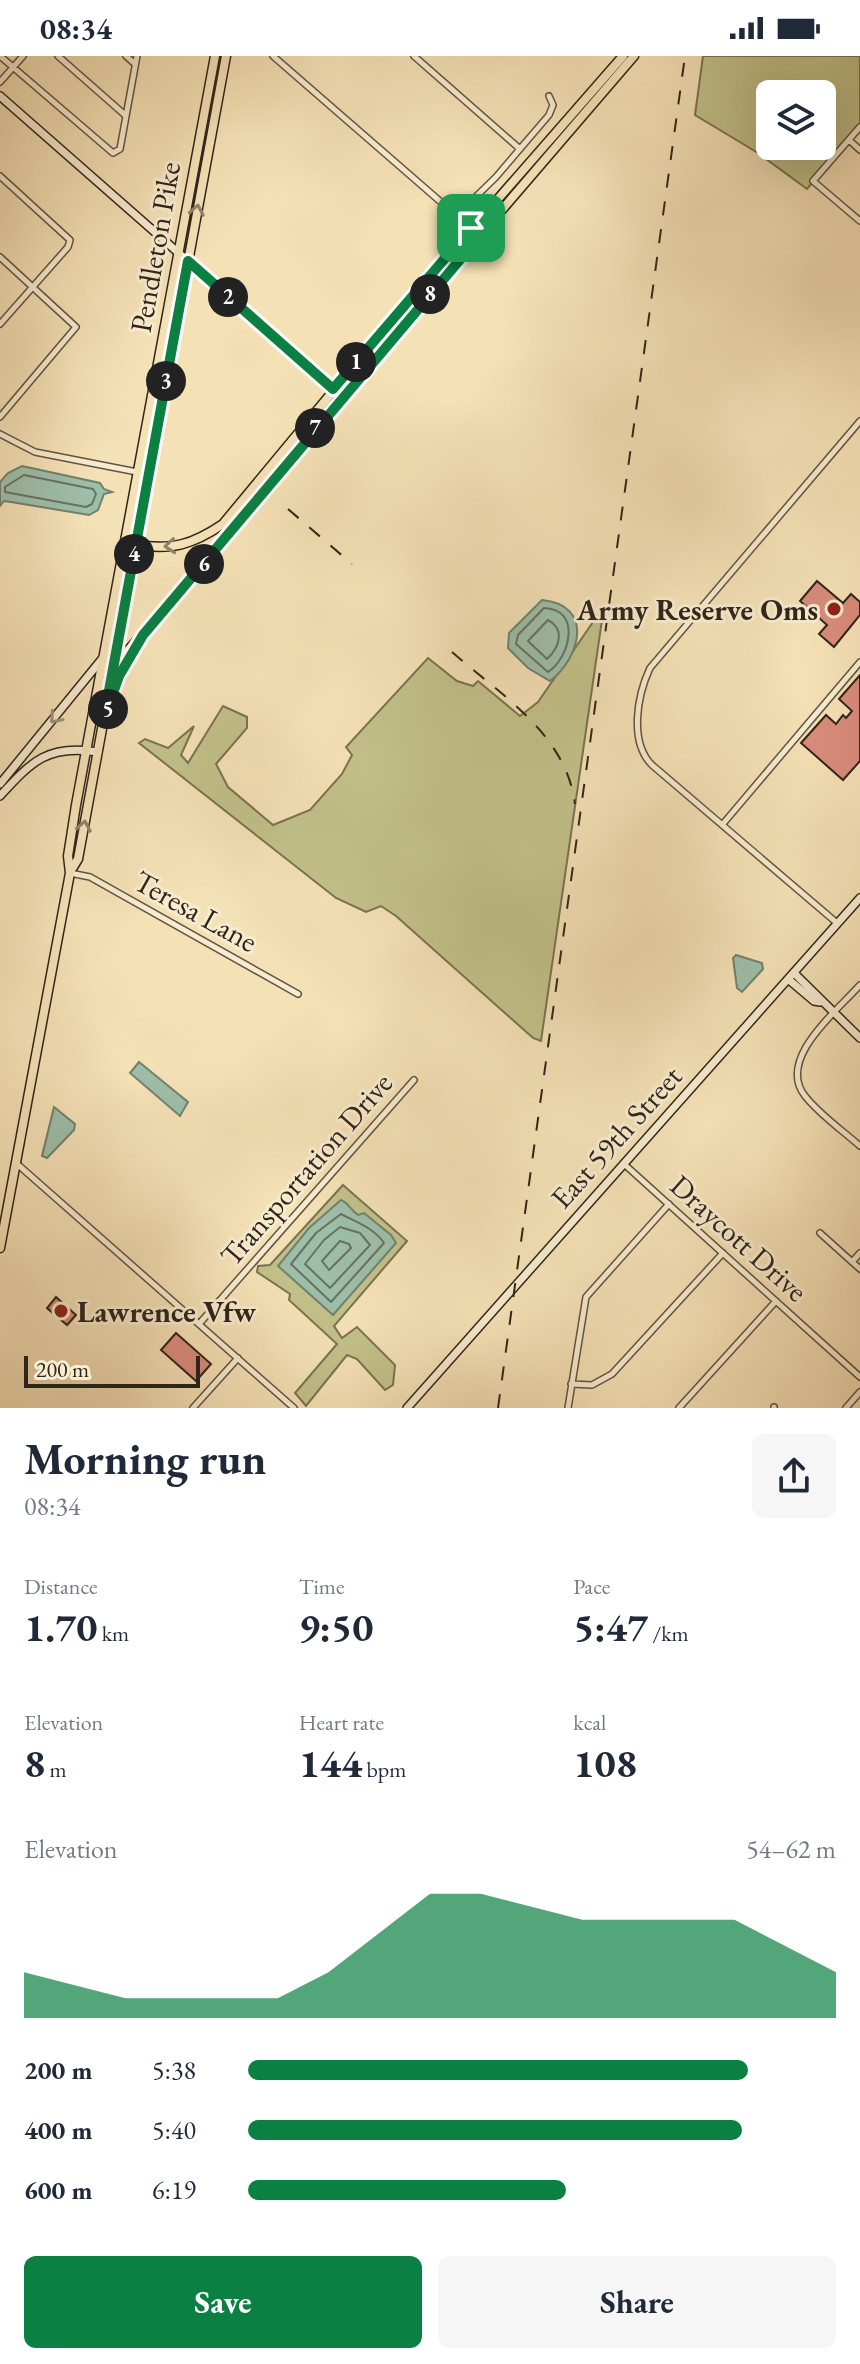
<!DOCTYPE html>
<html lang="en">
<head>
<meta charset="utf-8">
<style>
  :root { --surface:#fff; --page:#f6f6f7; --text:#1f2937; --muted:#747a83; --accent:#0b8043 }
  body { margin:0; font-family:"EB Garamond",serif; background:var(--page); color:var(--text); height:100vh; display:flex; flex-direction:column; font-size:30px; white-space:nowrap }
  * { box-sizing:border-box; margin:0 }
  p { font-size:26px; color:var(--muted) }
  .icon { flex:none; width:44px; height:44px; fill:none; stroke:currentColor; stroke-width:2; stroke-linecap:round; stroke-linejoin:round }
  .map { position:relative; height:1352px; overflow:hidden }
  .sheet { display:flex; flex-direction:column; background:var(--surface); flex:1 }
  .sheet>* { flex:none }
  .controls { position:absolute; left:756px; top:24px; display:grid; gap:16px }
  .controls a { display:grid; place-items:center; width:80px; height:80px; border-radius:12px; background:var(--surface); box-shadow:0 8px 32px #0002; font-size:40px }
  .scale { position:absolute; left:24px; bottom:20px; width:176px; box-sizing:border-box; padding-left:8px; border:4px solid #30251a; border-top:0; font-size:22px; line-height:28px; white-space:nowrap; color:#30251a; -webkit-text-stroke:6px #f8ecd0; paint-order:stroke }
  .pin { position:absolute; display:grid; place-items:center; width:68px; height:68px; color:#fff; margin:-34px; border-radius:16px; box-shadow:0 4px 12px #0006 }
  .km { position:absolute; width:40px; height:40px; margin:-20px; border-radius:50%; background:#222; color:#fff; font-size:22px; line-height:40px; text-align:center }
  .round { display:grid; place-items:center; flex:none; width:84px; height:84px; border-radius:12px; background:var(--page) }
  .summary { display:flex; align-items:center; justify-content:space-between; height:136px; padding:0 24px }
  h1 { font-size:44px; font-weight:700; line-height:60px }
  .figures { display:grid; grid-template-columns:repeat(3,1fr); gap:12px; height:136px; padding:8px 24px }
  .figures div { display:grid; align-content:center }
  .figures b { font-size:40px; font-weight:700 }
  .figures small { font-size:22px; font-weight:400 }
  .figures p { font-size:22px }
  .chart { height:224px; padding:16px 24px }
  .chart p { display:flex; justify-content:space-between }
  .chart svg { width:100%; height:144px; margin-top:8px; fill:var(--accent); opacity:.7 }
  .cta { display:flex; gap:16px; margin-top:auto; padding:16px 24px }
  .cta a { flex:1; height:92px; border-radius:12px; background:var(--accent); color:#fff; font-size:32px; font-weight:700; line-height:92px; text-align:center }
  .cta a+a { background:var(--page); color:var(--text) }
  ul { padding:0 24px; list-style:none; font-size:26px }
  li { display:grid; grid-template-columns:128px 96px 1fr; align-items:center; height:60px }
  li i { height:20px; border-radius:10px; background:var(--accent) }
  .status { display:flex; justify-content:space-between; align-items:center; height:56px; padding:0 40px; background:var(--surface); direction:ltr }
  .status svg { height:22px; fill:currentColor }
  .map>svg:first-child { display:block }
  .green { fill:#c2c189; stroke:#797352; stroke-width:2; fill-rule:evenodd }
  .water { fill:#9dbea9; stroke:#718170; stroke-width:2 }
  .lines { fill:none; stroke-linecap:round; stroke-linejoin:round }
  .shore { stroke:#667262; stroke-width:2 }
  .building { fill:#d98c7d; stroke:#30251a; stroke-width:2 }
  .street-casing { stroke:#615441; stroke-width:8 }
  .secondary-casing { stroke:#30251a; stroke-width:10 }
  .primary-casing { stroke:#30251a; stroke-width:11 }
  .street { stroke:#f8ecd0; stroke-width:5 }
  .secondary { stroke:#f8ecd0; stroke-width:7 }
  .primary { stroke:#f5e1b6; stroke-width:8 }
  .rail { stroke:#30251a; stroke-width:2; stroke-dasharray:14 14; stroke-linecap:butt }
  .oneway { stroke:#928368 }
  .oneway2 { stroke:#9e927e }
  .route-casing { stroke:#fff; stroke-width:16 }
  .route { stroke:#0b8043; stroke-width:10 }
  .poi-dot { fill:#8f2418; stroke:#f8ecd0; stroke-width:3 }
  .labels { text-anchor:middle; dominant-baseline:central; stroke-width:6; stroke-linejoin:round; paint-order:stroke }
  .street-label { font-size:30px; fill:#30251a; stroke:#f8ecd0 }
  .poi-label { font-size:30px; font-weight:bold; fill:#30251a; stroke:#f8ecd0; text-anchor:end }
</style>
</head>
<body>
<div class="status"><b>08:34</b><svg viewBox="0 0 49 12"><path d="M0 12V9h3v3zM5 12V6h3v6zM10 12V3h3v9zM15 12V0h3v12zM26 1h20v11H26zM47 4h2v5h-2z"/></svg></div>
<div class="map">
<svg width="860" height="1352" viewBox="0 0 860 1352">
  <rect width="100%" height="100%" fill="#f5e1b6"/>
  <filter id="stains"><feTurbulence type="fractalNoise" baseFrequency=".0025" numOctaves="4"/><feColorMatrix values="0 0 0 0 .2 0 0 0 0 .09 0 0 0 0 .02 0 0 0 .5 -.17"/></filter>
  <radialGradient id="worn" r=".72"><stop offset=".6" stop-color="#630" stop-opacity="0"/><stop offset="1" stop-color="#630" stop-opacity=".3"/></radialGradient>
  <path class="green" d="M703 0H860V70L807 133 758 97 695 59ZM770 38H822V90H770Z
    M604 550 541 985 533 982 396 860 381 850 366 856 336 842 139 687 145 683 168 692 194 670 181 699 188 707 223 650 247 661V672L216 708 228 731 273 769 310 754 342 718 352 699 346 691 428 602 457 625 473 630 478 625 520 660 538 646Z
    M343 1129 407 1185 334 1270 342 1282 357 1271 395 1309 393 1329 385 1334 357 1303 347 1299 306 1350 295 1337 337 1288 289 1244 290 1238 257 1216 258 1210 270 1209Z"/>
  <path class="water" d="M22 410 100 427 104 433 112 436 104 438 98 454 89 459 11 446 4 445 0 450V426L8 417Z
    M542 544C594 549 581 601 550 625L528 612 508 592 509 577Z
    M736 899 762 907 763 913 742 936 737 932 733 902Z
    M139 1006 188 1046 180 1060 130 1017Z
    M54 1051 75 1068 74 1074 47 1102 42 1100Z
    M341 1144C349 1147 350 1154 358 1159L364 1157 391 1179 396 1187 333 1259 278 1210 309 1172Z"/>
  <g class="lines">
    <path class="shore" d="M24 419 93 433 96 438 92 448 86 451 5 436V431Z
      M544 552C582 553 570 602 548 616L516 588 518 579Z
      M548 564C565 573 560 591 547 603L528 585Z
      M341 1158C356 1166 374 1172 384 1187L331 1246 291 1208 316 1177Z
      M340 1171 360 1177 370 1189 330 1232 305 1208 324 1184Z
      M340 1185 349 1188 351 1192 329 1214 322 1205Z"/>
  </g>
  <path class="building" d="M817 525 843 547 851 538 860 546V559L834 591 819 578 827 569 800 545Z
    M860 619V705L843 724 801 687 826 659 836 668 843 659 846 662 852 655 839 643Z
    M56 1241 76 1259 67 1269 47 1252Z
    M176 1277 211 1308 196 1325 161 1294Z"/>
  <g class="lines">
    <g class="street-casing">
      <path id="street" d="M0 0 113 97 120 93 137 0
        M58 0 125 59
        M126 0 135 8
        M273 0 480 180
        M414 0 520 93
        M0 26 23 0
        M860 71 813 125 860 165
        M849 84 860 94
        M0 120 70 184 68 191 0 268
        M456 160 496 121 549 59 553 49 549 40
        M0 201 76 271 0 361
        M0 378 35 396 137 416
        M722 769 860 606
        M70 817 90 821 298 938
        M837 867 652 709C629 686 637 640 650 612L860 365
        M860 929C837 955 776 1003 805 1040 820 1059 842 1074 860 1090
        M16 1107 294 1352
        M624 1108 860 1321
        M820 1177 860 1213
        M852 1206 860 1197
        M199 1268 414 1024
        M571 1328 592 1329 612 1318 723 1197
        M193 1352 238 1302
        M568 1352 586 1241 669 1148
        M679 1352 776 1245
        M774 1352V1351
        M846 1352 860 1336"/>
    </g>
    <g class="secondary-casing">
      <path id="secondary" d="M0 40 338 337
        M0 728 102 603
        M0 740C32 705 48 688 98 696
        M794 917 860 982
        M788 923 814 945 820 946
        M407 1352 860 842"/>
    </g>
    <g class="primary-casing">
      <path id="primary" d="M136 489C173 494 192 489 223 468L393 263 623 0
        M116 608 197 517 342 340 634 0
        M113 639 134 593
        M70 816 78 803 226 0
        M0 1192 70 817 68 800 76 749 215 0"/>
    </g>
    <use href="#street" class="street"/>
    <use href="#secondary" class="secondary"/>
    <use href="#primary" class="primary"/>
    <path class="rail" d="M288 453 352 508
      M452 596C502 640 566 678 575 748
      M498 1352 685 0"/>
  </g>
  <defs><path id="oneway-chevron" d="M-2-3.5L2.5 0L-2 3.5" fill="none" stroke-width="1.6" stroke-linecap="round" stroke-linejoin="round" transform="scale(2)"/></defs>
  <g class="oneway">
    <use href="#oneway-chevron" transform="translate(197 154) rotate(-80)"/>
    <use href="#oneway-chevron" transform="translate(170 490) rotate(175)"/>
    <use href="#oneway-chevron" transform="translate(84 770) rotate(-80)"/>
  </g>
  <use class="oneway2" href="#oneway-chevron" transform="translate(55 662) rotate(132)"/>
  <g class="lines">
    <g class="route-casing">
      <path id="route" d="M471 172 480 180 143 579 119 620 104 662 188 205 333 333Z"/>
    </g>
    <use href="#route" class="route"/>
  </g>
  <g class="poi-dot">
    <circle cx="834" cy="553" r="8"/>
    <circle cx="61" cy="1255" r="8"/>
  </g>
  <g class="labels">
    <g class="street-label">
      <text transform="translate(155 191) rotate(-80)">Pendleton Pike</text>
      <text transform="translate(196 855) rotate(29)">Teresa Lane</text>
      <text transform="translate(616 1081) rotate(-48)">East 59th Street</text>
      <text transform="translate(306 1113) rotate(-49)">Transportation Drive</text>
      <text transform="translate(739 1182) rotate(42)">Draycott Drive</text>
    </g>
    <g class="poi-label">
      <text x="818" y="553">Army Reserve Oms</text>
      <text x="77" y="1255" text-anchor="start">Lawrence Vfw</text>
    </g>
  </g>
  <rect width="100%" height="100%" filter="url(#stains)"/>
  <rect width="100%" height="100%" fill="url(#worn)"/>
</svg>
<div class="controls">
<a><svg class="icon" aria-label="layers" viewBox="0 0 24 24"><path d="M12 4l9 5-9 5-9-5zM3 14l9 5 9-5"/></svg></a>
</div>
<div class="scale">200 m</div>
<div class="pin" style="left:471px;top:172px;background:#1e9e55"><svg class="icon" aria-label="arrive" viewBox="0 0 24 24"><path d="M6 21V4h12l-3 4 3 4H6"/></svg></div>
<b class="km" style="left:356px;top:306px">1</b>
<b class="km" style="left:228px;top:241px">2</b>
<b class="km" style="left:166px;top:325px">3</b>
<b class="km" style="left:134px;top:498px">4</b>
<b class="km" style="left:108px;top:653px">5</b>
<b class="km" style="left:204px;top:508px">6</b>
<b class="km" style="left:315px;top:372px">7</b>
<b class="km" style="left:430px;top:238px">8</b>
</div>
<section class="sheet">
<div class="summary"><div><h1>Morning run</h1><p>08:34</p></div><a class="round"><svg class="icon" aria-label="share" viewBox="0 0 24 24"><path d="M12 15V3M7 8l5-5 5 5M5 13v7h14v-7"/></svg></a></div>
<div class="figures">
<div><p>Distance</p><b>1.70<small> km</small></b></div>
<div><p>Time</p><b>9:50</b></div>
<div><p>Pace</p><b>5:47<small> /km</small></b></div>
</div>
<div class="figures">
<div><p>Elevation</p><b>8<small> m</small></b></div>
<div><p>Heart rate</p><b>144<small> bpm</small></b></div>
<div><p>kcal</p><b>108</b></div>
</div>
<div class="chart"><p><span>Elevation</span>54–62 m</p>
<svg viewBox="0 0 160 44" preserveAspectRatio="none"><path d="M0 44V30L10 34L20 38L30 38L40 38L50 38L60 30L70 18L80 6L90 6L100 10L110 14L120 14L130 14L140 14L150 22L160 30V44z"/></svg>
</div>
<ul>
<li><b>200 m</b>5:38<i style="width:85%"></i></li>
<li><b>400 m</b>5:40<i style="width:84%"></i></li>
<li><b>600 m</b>6:19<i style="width:54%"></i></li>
</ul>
<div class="cta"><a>Save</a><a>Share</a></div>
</section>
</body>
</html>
